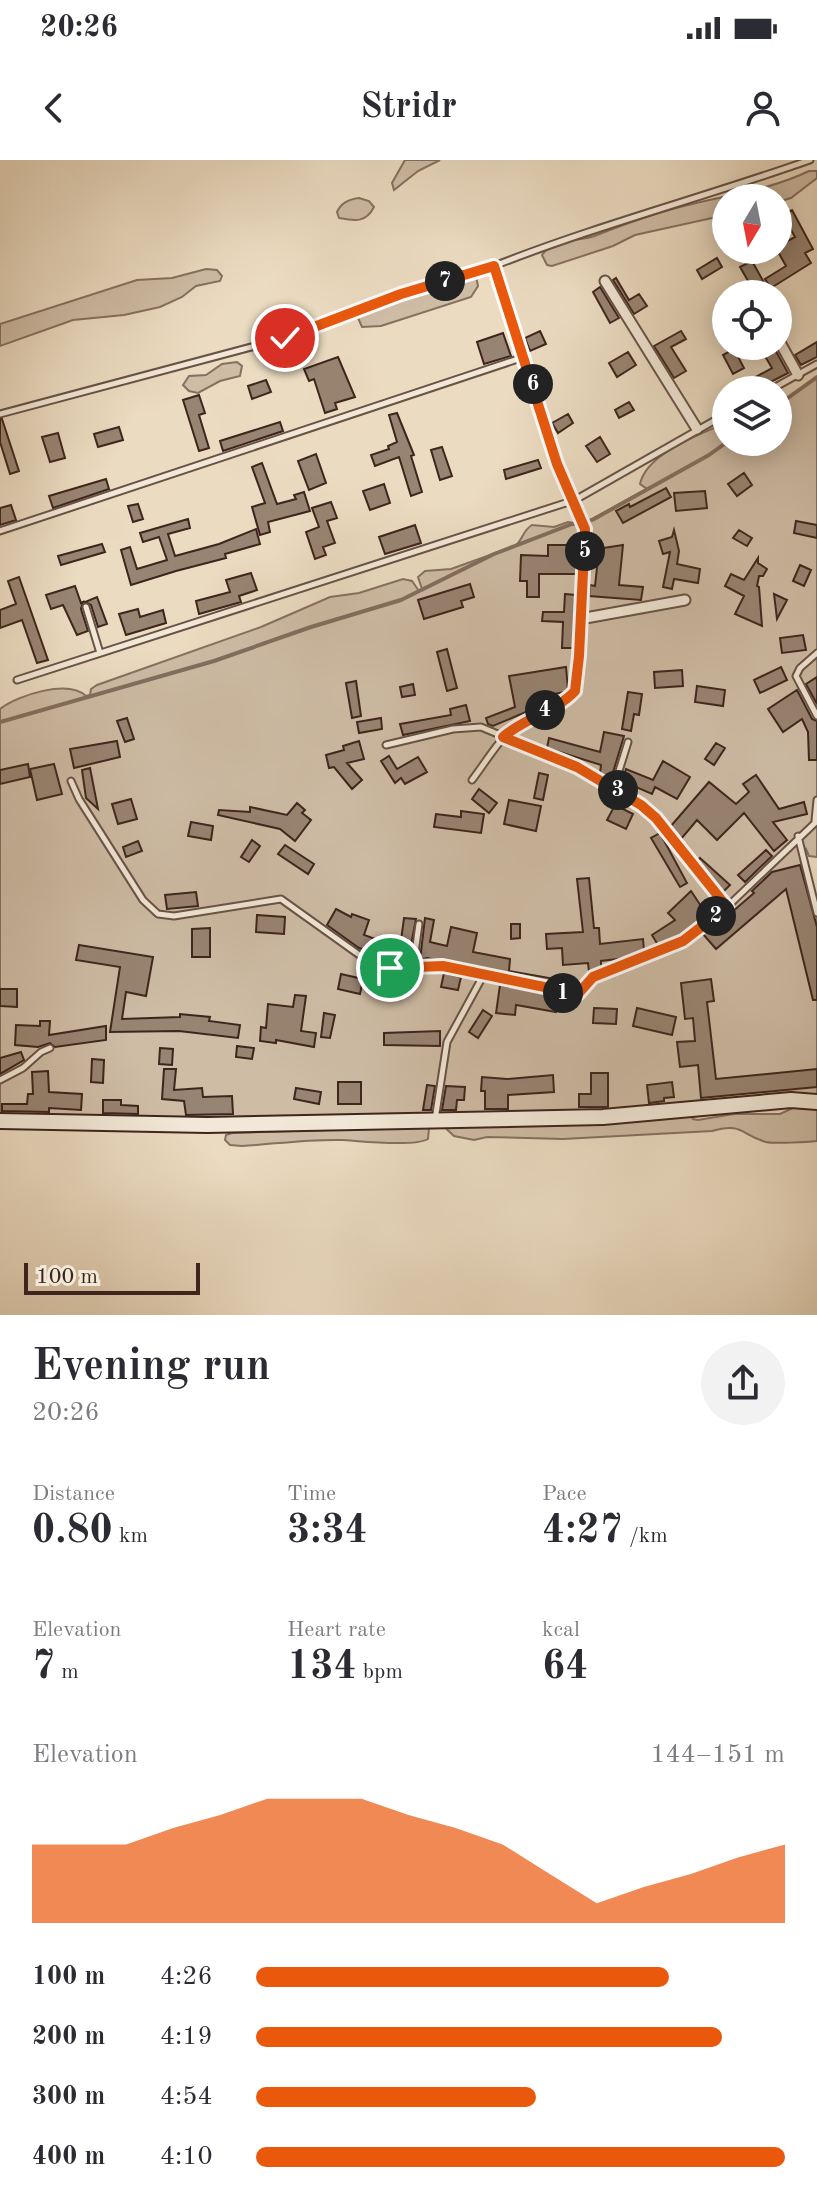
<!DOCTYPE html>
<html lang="en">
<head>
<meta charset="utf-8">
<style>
  :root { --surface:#fff; --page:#f2f2f3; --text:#2b2b33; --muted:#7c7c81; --accent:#ea580c }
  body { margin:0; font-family:"Old Standard TT",serif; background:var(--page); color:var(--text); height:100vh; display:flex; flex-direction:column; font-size:30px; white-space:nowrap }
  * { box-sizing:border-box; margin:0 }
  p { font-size:26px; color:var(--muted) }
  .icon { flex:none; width:44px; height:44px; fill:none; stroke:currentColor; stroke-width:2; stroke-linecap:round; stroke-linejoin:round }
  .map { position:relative; height:1155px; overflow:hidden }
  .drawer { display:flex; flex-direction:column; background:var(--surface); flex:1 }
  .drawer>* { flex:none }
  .needle { width:52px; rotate:190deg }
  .fabs { position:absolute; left:712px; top:24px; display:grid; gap:16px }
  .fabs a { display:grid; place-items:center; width:80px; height:80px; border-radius:50%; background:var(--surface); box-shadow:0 4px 20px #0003; font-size:40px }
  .scale { position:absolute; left:24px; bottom:20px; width:176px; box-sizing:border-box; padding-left:8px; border:4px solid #3e251d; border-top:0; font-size:22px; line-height:28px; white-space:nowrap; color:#3e251d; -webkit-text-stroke:6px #f2e8d7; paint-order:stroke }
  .pin { position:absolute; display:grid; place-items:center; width:68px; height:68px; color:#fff; margin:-34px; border:4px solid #fff; border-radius:50%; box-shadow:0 2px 8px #0007 }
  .km { position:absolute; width:40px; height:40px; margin:-20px; border-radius:50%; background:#222; color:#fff; font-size:22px; line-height:40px; text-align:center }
  .round { display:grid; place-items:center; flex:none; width:84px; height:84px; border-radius:42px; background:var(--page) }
  .headline { display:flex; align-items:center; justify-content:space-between; height:136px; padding:0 32px }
  h1 { font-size:44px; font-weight:700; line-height:60px }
  .stats { display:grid; grid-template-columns:repeat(3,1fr); gap:12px; height:136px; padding:8px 32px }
  .stats div { display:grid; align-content:center }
  .stats b { font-size:40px; font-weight:700 }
  .stats small { font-size:22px; font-weight:400 }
  .stats p { font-size:22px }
  .chart { height:224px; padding:16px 32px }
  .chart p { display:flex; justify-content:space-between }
  .chart svg { width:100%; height:144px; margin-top:8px; fill:var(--accent); opacity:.7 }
  ul { padding:0 32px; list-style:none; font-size:26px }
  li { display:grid; grid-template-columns:128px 96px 1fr; align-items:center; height:60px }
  li i { height:20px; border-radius:10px; background:var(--accent) }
  .status { display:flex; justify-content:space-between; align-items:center; height:56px; padding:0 40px; background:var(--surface); direction:ltr }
  .status svg { height:22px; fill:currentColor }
  header { display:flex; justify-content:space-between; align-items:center; height:104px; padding:0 32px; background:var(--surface); font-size:36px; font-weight:700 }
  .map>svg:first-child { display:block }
  .green { fill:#cebca5; stroke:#867061; stroke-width:2 }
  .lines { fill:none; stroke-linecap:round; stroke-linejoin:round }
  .stream { stroke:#826d5e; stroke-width:4 }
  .building { fill:#988472; stroke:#3e251d; stroke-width:2 }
  .lane-casing { stroke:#695246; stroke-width:9 }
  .street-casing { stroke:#695246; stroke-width:13 }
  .secondary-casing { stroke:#3e251d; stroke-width:18 }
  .lane { stroke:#f2e8d7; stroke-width:5 }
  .street { stroke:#f2e8d7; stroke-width:9 }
  .secondary { stroke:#f2e8d7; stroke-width:14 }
  .route-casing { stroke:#fff; stroke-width:16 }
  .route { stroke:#ea580c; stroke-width:10 }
</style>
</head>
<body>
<div class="status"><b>20:26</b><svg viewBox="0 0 49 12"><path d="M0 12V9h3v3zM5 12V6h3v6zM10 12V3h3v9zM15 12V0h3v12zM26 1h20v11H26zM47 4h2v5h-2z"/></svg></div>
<header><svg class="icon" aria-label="back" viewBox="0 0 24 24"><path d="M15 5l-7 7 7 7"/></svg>Stridr<svg class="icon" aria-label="person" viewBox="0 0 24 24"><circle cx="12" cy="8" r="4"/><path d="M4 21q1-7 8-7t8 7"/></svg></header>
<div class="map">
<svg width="817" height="1155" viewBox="0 0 817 1155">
  <rect width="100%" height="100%" fill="#ebdbc1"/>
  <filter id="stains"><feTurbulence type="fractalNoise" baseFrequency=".0025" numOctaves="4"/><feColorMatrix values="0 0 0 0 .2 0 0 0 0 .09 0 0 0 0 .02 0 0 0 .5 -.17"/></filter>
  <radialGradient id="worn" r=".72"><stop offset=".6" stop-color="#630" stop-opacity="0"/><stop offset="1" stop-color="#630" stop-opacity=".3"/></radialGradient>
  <path class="green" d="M405 0H440L418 11 394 30 392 23Z
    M809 11H817V18L791 38 778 42V38H726V55L635 75 613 86 552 106 547 105 542 95C554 77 582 82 597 75 625 64 655 53 684 46 726 35 770 30 809 11Z
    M359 38 369 41 374 47C366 63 355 61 339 58L337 52C341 43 350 39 359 38Z
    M206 109 217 110 222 116 220 121 196 126 182 137 160 147 124 155 73 160 0 186V164L137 120 172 118Z
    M467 115 476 116 478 126 471 137 381 166 362 167 358 158 360 154Z
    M237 202 242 206 240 216 220 221 198 233 189 231 183 225 189 216 206 215 222 204Z
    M817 217V697L809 696 806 689 803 692 817 748V942L688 950 693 959 698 960 734 954H780L795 947 817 949V981C808 982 774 984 766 982 741 975 743 962 712 971L563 979 487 977 474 980 454 976 437 960 0 966V549C18 535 68 519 86 536L90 535 91 529 97 525 261 467 330 437 359 433 403 419 412 421 419 431 422 429 418 417 425 411 451 409 515 386C523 380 522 371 532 365L554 367 568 362 583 364 647 329 640 324C646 294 700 274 726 263V282H778V245Z
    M425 967 429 968 428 979C414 987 361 981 342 980 308 979 275 984 242 986L230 985 225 980 226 975 232 973Z"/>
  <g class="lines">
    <path class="stream" d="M778 245 817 217
      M0 562 214 501 311 467 401 440 494 394 572 364H583L594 359 709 295 727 282"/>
  </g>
  <path class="building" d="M792 50 813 89 805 93 811 103 771 128 765 119 786 106 777 90 778 86 795 77 783 55Z
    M717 98 722 107 702 119 697 110Z
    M752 101 766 126 755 133 740 107Z
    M616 118 629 140 639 134 647 146 634 154 613 120Z
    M600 127 619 158 610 163 593 132Z
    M540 171 546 184 530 191 525 178Z
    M681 171 686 179 671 187 686 211 674 218 654 186Z
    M503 173 511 196 484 204 477 182Z
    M817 182V197L801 205 795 195Z
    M759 186H773L788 213 759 228 754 218 772 208Z
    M734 189 744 208 733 214 723 195Z
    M628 192 636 205 617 217 609 203Z
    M338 197 355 237 335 243 337 249 325 253 314 219 309 221 304 209Z
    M266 220 271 232 252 239 248 226Z
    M199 235 205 253 199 255 209 288 199 291 183 240Z
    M629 242 634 250 619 258 615 250Z
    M397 253 414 295 411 296 422 332 411 336 399 297 375 306 371 295 389 289 388 286 397 282 389 255Z
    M568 254 573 263 558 273 552 263Z
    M0 259H2L19 311 10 314 0 282Z
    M280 262 283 271 223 291 220 281Z
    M119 267 123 280 98 287 94 274Z
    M58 273 65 298 50 302 42 277Z
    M600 277 610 294 597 302 586 286Z
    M442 287 452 316 440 320 431 290Z
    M316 294 326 323 309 330 298 301Z
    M538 300 541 308 506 319 504 310Z
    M262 303 277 344 296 339 294 335 304 332 310 351 268 362 270 372 260 375 252 347 265 343 252 307Z
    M744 313 752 325 737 336 728 324Z
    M106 319 109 329 53 348 49 336Z
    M384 324 390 343 370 350 363 331Z
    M666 328 671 337 623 363 616 351 629 344 630 347Z
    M705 331 707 348 676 351 674 333Z
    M331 342 337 358 327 361 335 383 323 387 326 395 315 399 306 372 319 367 312 348Z
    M138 344 143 359 133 362 128 346Z
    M11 345 16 360 0 365V348Z
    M188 359 190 368 168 374 175 396 219 384 256 369 260 384 225 394 226 398 176 411 131 425 121 390 130 387 137 409 167 400 159 377 143 382 140 373Z
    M796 361 817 365V378L794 373Z
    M415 365 421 383 385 394 379 377Z
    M674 370 679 391 677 404 700 409 698 423 674 419 672 429 663 427 670 392 663 394 659 381 672 377Z
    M739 370 752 378 747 386 733 378Z
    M102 384 105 392 61 405 58 396Z
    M548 385H577V392H579L577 414H539V437H527V421H520L521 395 548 396Z
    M623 385 619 425 643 427 641 440 589 436 590 425 595 426 598 398 590 399V390Z
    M758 398V403L767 409 763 416H759L757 426 759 427 762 466 735 454 744 436 725 426 731 414 744 420Z
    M800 405 811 410 804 426 793 421Z
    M251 413 257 430 239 436 241 442 199 454 196 441 230 432 226 420Z
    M19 417 48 500 37 503 22 460 0 468V450L16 444 8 421Z
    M470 424 474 437 461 441 463 447 424 459 418 440Z
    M75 426 81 443 83 442 81 449 88 471 77 475 63 445 51 449 46 435Z
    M565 434 576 435 573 488H562L563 462 542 461 543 452H564Z
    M774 434 787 440 777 459Z
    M97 437 107 464 98 467 91 445 85 442Z
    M138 449 140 457 163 450 166 463 126 475 119 454Z
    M803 475 806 490 782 493 780 478Z
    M447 489 457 528 447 531 437 492Z
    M566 507 568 530 565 532 531 538 535 548 493 566 488 564 486 558 515 547 509 516Z
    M781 507 787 520 760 533 754 520Z
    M682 510 683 526 655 528 654 512Z
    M817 517V544L806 524Z
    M356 521 361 556 352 558 346 523Z
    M413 524 415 535 402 537 400 527Z
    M697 526 725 530 723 546 695 542Z
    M797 530 812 559 817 561V600H809L808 572 802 559 783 572 768 549Z
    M628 532 642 534 639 555 634 554 631 571 622 569Z
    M466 545 470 561 403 575 400 564 451 555 450 549Z
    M127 558 134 579 125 582 117 561Z
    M381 558 382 569 359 573 357 562Z
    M604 572 624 576 611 619 600 613 601 605 547 588 549 578 600 592Z
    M117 581 120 597 74 608 70 589Z
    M359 581 364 599 347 603 362 620 352 629 334 607 329 608 326 595 344 590 343 586Z
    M716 583 725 588 714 605 705 599Z
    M389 596 397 609 418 597 427 612 405 624 401 618 395 623 381 601Z
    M663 601 690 617 677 639 655 627 652 634 622 621 626 609 653 620Z
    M28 604 30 617 0 624V610Z
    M54 604 62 634 37 640 30 609Z
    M90 608 98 649 86 638 82 610Z
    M539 613 548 615 543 640 534 638Z
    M756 615 779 649 804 642 807 654 773 662 787 680 774 691 744 653 717 680 697 660 681 679 670 667 709 622 736 644 749 632 743 624Z
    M479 629 497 643 489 653 472 639Z
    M131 639 137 659 118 664 112 644Z
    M509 640 541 646 536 671 504 664Z
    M297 643 305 650 302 653 311 660 295 681 280 669 218 655 219 650 250 652V647L287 655Z
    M615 645 633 654 626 669 607 660Z
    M461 651 484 654 481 673 434 667 436 654 461 657Z
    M191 662 213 666 211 680 188 676Z
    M660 673 687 723 680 727 651 678Z
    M252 680 260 686 249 702 241 697Z
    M138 681 142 691 126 697 123 687Z
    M285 685 314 704 308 714 278 694Z
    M766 690 772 696 745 722 738 715Z
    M700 698 730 725 723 732 697 701Z
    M800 705 817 767V840H813L786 729 716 789 702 773 714 764 716 766 754 733 752 731 772 712Z
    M589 718 594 768H599L600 784 643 779 644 791 626 798 601 801V808L589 812 588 803 563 805 562 788 547 789 546 774 583 772 577 719Z
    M691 731 707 755 679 777 658 785 652 775 675 760 668 753Z
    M196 732 198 746 167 749 165 735Z
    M336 749 351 757 352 754 369 760 364 775 400 788 404 758 416 759 408 801 388 802V798L359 788 327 765Z
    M257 755 285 757 284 774 256 772Z
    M425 758 434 760 430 782 447 786 451 767 477 773 473 792 510 799 509 811 578 823V826L576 828 427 798 420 800Z
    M511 764H520V778L511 779Z
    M210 768V797H192V769Z
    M79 785 153 797 146 836 126 832 122 859 180 857V854L210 857 209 861 240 865 238 878 179 871 110 872 120 807 76 800Z
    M444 813 461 817 458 830 441 827Z
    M341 814 363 819 360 834 338 829Z
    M711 819 714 841 707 842 716 919 817 909V927L701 938 698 905 680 907 677 882 695 881 693 858 685 859 681 823Z
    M500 825 558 836 556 852 516 845 515 855 496 853Z
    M0 829H17V847L0 846Z
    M295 835 306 836 301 871 316 873 314 887 276 880V883L260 881 261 867 266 868 268 844 293 847Z
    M594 848 617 849 616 864 593 863Z
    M637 848 676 857 672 875 633 866Z
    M483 850 492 856 478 878 469 872Z
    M324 853 335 855 330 878 321 877Z
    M40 861H50L49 875 106 866V880L55 887 50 883 38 887 15 885 16 865 40 866Z
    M440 871V886L384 885V873Z
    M237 886 254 888 252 899 236 897Z
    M160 888 173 889 172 905 159 904Z
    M21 892 24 900 0 914V898Z
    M92 899 104 900 103 923 91 922Z
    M164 909H176L174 930 202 928 203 937 232 936 233 954 186 955 184 941 162 939Z
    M48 911 49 932 82 934 81 950 49 948V952L2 951V944H27L28 934H33L32 912Z
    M591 913H608V947H579V934H591Z
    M553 915 554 932 508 935V949H485V931H481L482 917 507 919Z
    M338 922H361V944H338Z
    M672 922 674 937 664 938V941L649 943 647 925Z
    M427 925 435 926 431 950H423Z
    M446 926 465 927 464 940H457L456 950H442Z
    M296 928 321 932 319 944 294 939Z
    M103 940H121V945L138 946V954L103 953Z"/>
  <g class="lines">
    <g class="lane-casing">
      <path id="lane" d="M494 106C598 65 705 37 810 0
        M770 230 817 204
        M0 254 285 178 401 134 494 106 557 304 585 369V390L575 531C559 548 533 552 516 566 498 580 486 602 472 620
        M0 371 524 197
        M86 447 100 493
        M817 493 800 508 796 516 817 556
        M17 520 575 340 726 254
        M386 585 453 569 481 567 577 607 614 627 656 658 727 747
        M71 621 79 639 143 740 158 754 174 756 281 739 372 804 390 808 433 805 483 816
        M614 627 628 582
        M815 661 817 640
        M798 676 817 753
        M413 807 419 764
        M0 920 23 908 41 892 50 888
        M435 960 447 882 483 816 578 834 593 817 683 781 727 747 817 661"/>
    </g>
    <g class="street-casing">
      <path id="street" d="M605 121 697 269
        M778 179 798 215
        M580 459 685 440"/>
    </g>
    <g class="secondary-casing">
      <path id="secondary" d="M0 961 207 965 603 957 791 940 817 942"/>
    </g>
    <use href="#lane" class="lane"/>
    <use href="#street" class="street"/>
    <use href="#secondary" class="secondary"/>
  </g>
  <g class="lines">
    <g class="route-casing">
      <path id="route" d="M285 178 401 134 494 106 557 304 585 369 579 496 575 531C557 551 524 558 503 577L577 607 641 645 656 658 727 747 683 781 593 817 578 834 443 806 390 808"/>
    </g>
    <use href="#route" class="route"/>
  </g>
  <rect width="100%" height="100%" filter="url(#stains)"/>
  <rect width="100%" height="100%" fill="url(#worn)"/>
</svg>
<div class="fabs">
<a><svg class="needle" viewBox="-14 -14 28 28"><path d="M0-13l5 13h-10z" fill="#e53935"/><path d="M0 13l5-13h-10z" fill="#7c7c81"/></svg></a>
<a><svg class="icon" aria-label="locate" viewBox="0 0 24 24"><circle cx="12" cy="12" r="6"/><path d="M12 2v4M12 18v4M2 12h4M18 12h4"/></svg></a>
<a><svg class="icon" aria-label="layers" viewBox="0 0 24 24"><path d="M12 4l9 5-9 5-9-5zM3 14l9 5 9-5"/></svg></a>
</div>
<div class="scale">100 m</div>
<div class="pin" style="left:390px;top:808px;background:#1e9e55"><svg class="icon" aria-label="arrive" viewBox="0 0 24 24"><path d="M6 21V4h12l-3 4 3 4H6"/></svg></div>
<div class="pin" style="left:285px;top:178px;background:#d93025"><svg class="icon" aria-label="check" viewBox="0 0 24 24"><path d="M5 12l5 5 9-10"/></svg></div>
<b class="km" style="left:563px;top:833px">1</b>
<b class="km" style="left:716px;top:756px">2</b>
<b class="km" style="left:618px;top:630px">3</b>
<b class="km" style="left:545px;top:550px">4</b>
<b class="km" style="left:585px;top:391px">5</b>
<b class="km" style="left:533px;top:224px">6</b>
<b class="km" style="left:445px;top:121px">7</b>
</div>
<section class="drawer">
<div class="headline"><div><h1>Evening run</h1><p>20:26</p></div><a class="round"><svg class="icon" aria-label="share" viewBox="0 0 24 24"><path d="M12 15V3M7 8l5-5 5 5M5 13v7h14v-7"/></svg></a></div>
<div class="stats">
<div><p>Distance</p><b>0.80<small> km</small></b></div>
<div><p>Time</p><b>3:34</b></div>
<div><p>Pace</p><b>4:27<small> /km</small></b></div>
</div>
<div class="stats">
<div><p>Elevation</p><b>7<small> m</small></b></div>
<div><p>Heart rate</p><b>134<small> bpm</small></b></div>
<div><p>kcal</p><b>64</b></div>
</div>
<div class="chart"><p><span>Elevation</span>144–151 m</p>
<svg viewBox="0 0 160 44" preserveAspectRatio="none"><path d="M0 44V20L10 20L20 20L30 15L40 11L50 6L60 6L70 6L80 11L90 15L100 20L110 29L120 38L130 33L140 29L150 24L160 20V44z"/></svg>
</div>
<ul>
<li><b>100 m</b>4:26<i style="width:78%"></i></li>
<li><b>200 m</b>4:19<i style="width:88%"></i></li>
<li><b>300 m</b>4:54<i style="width:53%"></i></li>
<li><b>400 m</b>4:10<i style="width:100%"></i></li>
</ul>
</section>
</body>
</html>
